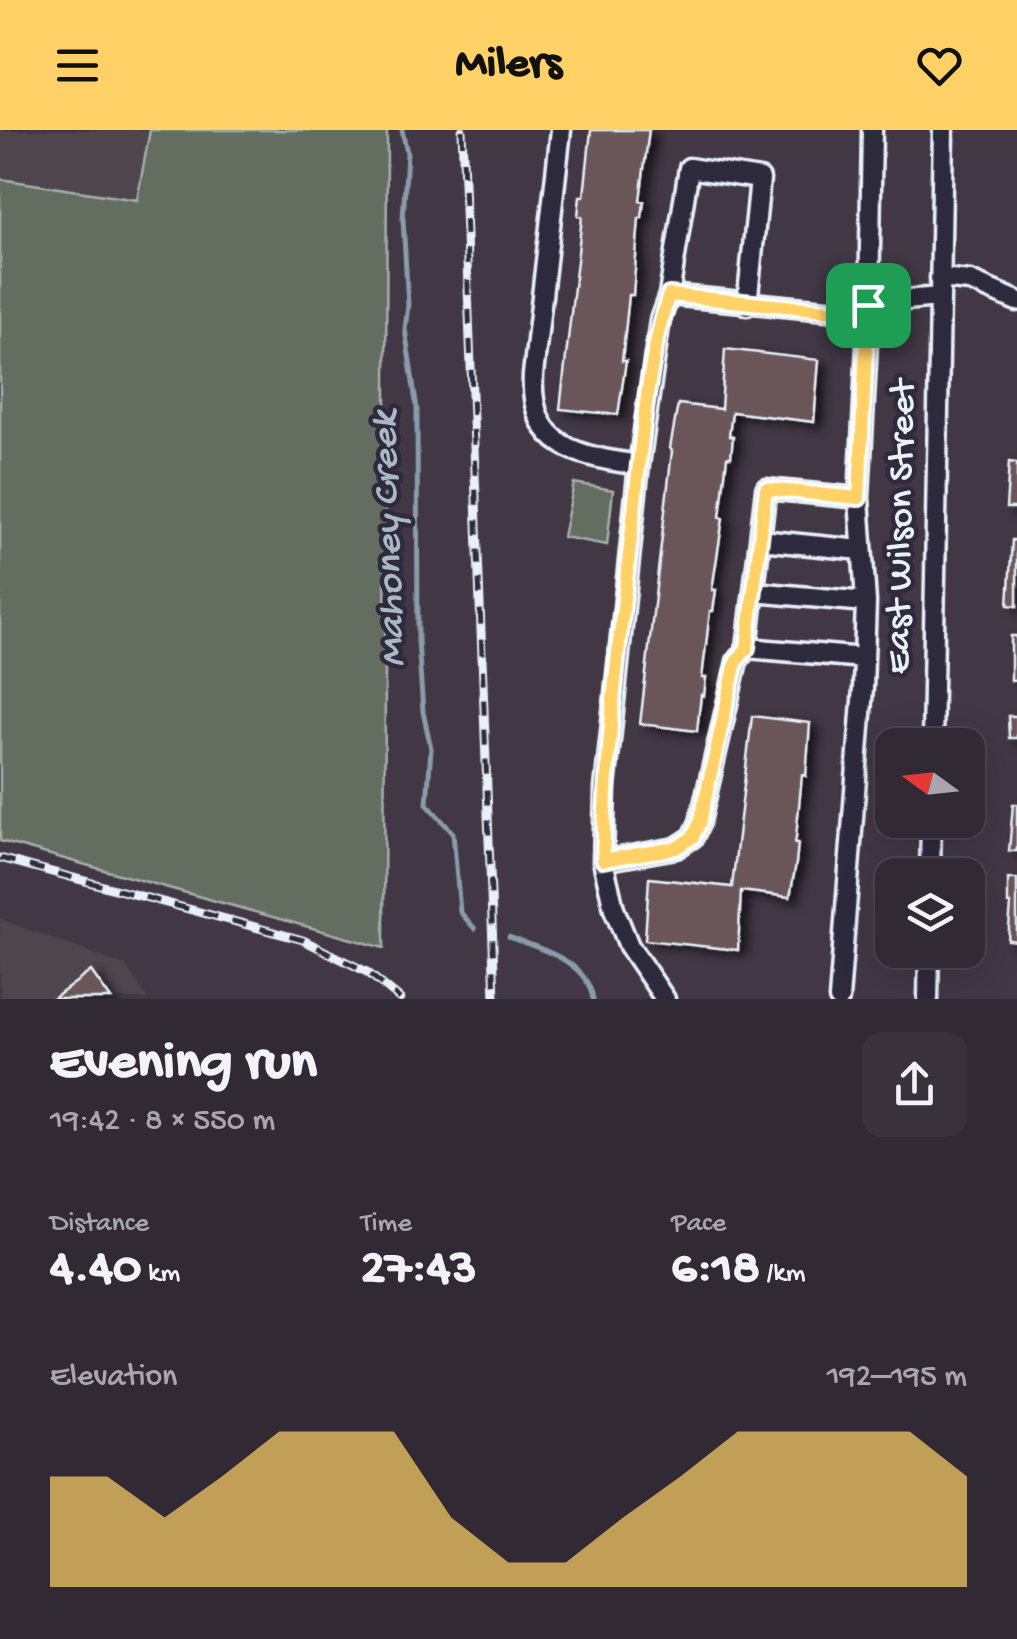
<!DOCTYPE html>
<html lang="en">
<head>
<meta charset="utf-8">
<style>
  :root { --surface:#312934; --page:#39313c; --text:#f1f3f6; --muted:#a8a6ac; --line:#4c454f; --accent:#ffd166 }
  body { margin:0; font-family:"Gochi Hand",sans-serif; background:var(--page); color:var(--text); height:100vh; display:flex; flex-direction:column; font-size:38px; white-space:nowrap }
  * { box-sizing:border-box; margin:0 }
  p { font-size:32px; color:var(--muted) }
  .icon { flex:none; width:55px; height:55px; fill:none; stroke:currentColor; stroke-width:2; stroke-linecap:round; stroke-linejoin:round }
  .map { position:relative; height:869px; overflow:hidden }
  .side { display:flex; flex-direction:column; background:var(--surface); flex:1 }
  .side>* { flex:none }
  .needle { width:65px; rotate:285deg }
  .controls { position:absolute; left:875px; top:598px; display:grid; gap:20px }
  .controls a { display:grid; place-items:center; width:110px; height:110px; border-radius:20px; background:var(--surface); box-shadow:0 10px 40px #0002,0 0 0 2px var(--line); font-size:50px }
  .pin { position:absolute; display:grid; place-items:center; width:85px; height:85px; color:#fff; margin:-42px; border-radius:20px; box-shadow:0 5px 15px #0006 }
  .round { display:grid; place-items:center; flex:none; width:105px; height:105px; border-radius:20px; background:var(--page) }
  .headline { display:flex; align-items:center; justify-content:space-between; height:170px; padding:0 50px }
  h1 { font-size:55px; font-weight:700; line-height:75px }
  .stats { display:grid; grid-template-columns:repeat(3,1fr); gap:15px; height:170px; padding:10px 50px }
  .stats div { display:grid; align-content:center }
  .stats b { font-size:50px; font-weight:700 }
  .stats small { font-size:28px; font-weight:400 }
  .stats p { font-size:28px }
  .chart { height:280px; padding:20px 50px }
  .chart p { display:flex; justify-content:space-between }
  .chart svg { width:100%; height:180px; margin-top:10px; fill:var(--accent); opacity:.7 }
  header { display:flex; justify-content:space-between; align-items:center; height:130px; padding:0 50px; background:var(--accent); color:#111; font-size:45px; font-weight:700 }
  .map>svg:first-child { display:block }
  .built { fill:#50444e }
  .green { fill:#646e61; stroke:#a6b0ac; stroke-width:2.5 }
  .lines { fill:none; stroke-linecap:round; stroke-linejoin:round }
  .stream { stroke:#899ca8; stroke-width:5 }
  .building { fill:#6a5658; stroke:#e8f1f8; stroke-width:2.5; filter:url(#shadow) }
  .minor-casing { stroke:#e8f1f8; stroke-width:25 }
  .minor { stroke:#2f2a3d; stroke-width:18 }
  .rail-casing { stroke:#e8f1f8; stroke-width:9 }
  .rail { stroke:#2f2a3d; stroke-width:5; stroke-dasharray:15; stroke-linecap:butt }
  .route-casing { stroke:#fff; stroke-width:20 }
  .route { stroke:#ffd166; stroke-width:12 }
  .labels { text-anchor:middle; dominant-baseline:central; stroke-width:9; stroke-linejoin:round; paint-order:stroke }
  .street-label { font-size:38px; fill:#e8f1f8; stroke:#2f2a3d }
  .water-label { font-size:40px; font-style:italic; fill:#a9b8c3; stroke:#2f2a3d }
</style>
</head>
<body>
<header><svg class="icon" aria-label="menu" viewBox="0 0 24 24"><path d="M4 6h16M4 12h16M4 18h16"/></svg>Milers<svg class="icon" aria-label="heart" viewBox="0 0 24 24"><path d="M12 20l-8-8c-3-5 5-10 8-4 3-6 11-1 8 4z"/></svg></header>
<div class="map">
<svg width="1017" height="869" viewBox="0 0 1017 869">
  <defs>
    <filter id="shadow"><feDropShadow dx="8" dy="4.5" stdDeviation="5" flood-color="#0009"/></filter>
  </defs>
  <rect width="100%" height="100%" fill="#413745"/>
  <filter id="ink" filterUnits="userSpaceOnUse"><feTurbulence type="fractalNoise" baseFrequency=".01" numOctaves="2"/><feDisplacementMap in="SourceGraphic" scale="20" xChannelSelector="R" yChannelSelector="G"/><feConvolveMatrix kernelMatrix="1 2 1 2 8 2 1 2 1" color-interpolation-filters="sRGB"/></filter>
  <g filter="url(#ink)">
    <path class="built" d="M0 0H148L137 70 0 49Z
      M0 789 126 836 148 869H0Z"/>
    <path class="green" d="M150 0H387L384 818 0 711V49L137 70Z
      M574 353 613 360 607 415 563 407Z"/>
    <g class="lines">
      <path class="stream" d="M402 0 407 23 403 89 408 175 405 199 417 279 418 511 423 582 431 618 427 674 453 703 460 782 475 799
        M509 807C540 819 587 830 593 869"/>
    </g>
    <path class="building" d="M591 0H649L640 70 644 71 642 88H639L633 165H629L622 231H626L618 285 560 279 582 87 578 86 580 66H584Z
      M725 219 819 230 814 292 732 282 729 306 733 307 731 327H727L720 387 723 388 712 460H716L713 481H710L702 548H706L704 566 701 565 697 601 640 594 672 321 670 318 678 274 721 279Z
      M1009 332 1017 333V378H1006Z
      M1012 410H1017V476L1008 475Z
      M1011 506H1017V550H1011Z
      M752 586 810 593 806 646 802 645 796 707 795 713H798L796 733 790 767 741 761 738 820 645 810 649 748 732 757Z
      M1008 586H1017V608H1009Z
      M1013 674H1017V721H1009Z
      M1008 749H1017V811L1008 810 1011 774H1008Z
      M91 841 111 869H53Z"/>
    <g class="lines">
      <g class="minor-casing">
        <path id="minor" d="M561 0 533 245C529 318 579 326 639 335
          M940 148 970 151 1017 171
          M669 165 847 182 883 172 939 167
          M760 410 861 420
          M754 462 866 472
          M747 518 864 528
          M932 615 943 0
          M603 731 676 718 693 707 700 692 737 531 747 518 766 359 859 368 869 175 872 0
          M930 745 931 690
          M665 869 629 816 614 779 603 731 605 658 639 335 660 190 669 165 689 38 760 49 747 175
          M839 869 863 558 866 472 859 368
          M928 869 929 820"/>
      </g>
      <use href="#minor" class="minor"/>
      <g class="rail-casing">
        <path id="rail" d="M462 0 495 869
          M0 728 303 810 367 842 400 869"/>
      </g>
      <use href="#rail" class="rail"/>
    </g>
  </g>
  <g class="lines" filter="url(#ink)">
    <g class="route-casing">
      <path id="route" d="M669 165 847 182 868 175 859 368 766 359 747 518 736 532 700 692 693 707 676 718 603 730C606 616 620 503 633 390 641 321 647 229 669 165Z"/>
    </g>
    <use href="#route" class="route"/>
  </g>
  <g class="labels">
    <g class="street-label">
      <text transform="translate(903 397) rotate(-89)">East Wilson Street</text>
    </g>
    <g class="water-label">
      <text transform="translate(391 409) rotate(-92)">Mahoney Creek</text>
    </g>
  </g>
</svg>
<div class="controls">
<a><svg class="needle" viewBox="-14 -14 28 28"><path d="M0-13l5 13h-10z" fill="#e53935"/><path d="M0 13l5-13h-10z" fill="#a8a6ac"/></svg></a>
<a><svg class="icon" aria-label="layers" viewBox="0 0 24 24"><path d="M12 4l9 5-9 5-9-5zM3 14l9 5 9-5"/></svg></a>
</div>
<div class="pin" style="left:868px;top:175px;background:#1e9e55"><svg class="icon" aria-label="arrive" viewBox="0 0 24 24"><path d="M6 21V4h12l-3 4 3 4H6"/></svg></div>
</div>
<section class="side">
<div class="headline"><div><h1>Evening run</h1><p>19:42 · 8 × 550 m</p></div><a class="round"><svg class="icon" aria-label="share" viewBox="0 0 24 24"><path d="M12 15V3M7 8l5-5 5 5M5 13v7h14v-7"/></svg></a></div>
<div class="stats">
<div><p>Distance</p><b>4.40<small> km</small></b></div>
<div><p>Time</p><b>27:43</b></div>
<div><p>Pace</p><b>6:18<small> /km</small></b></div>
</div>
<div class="chart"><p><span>Elevation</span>192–195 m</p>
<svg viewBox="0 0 160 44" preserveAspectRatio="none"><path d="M0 44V17L10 17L20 27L30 17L40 6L50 6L60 6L70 27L80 38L90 38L100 27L110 17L120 6L130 6L140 6L150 6L160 17V44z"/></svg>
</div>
</section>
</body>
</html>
